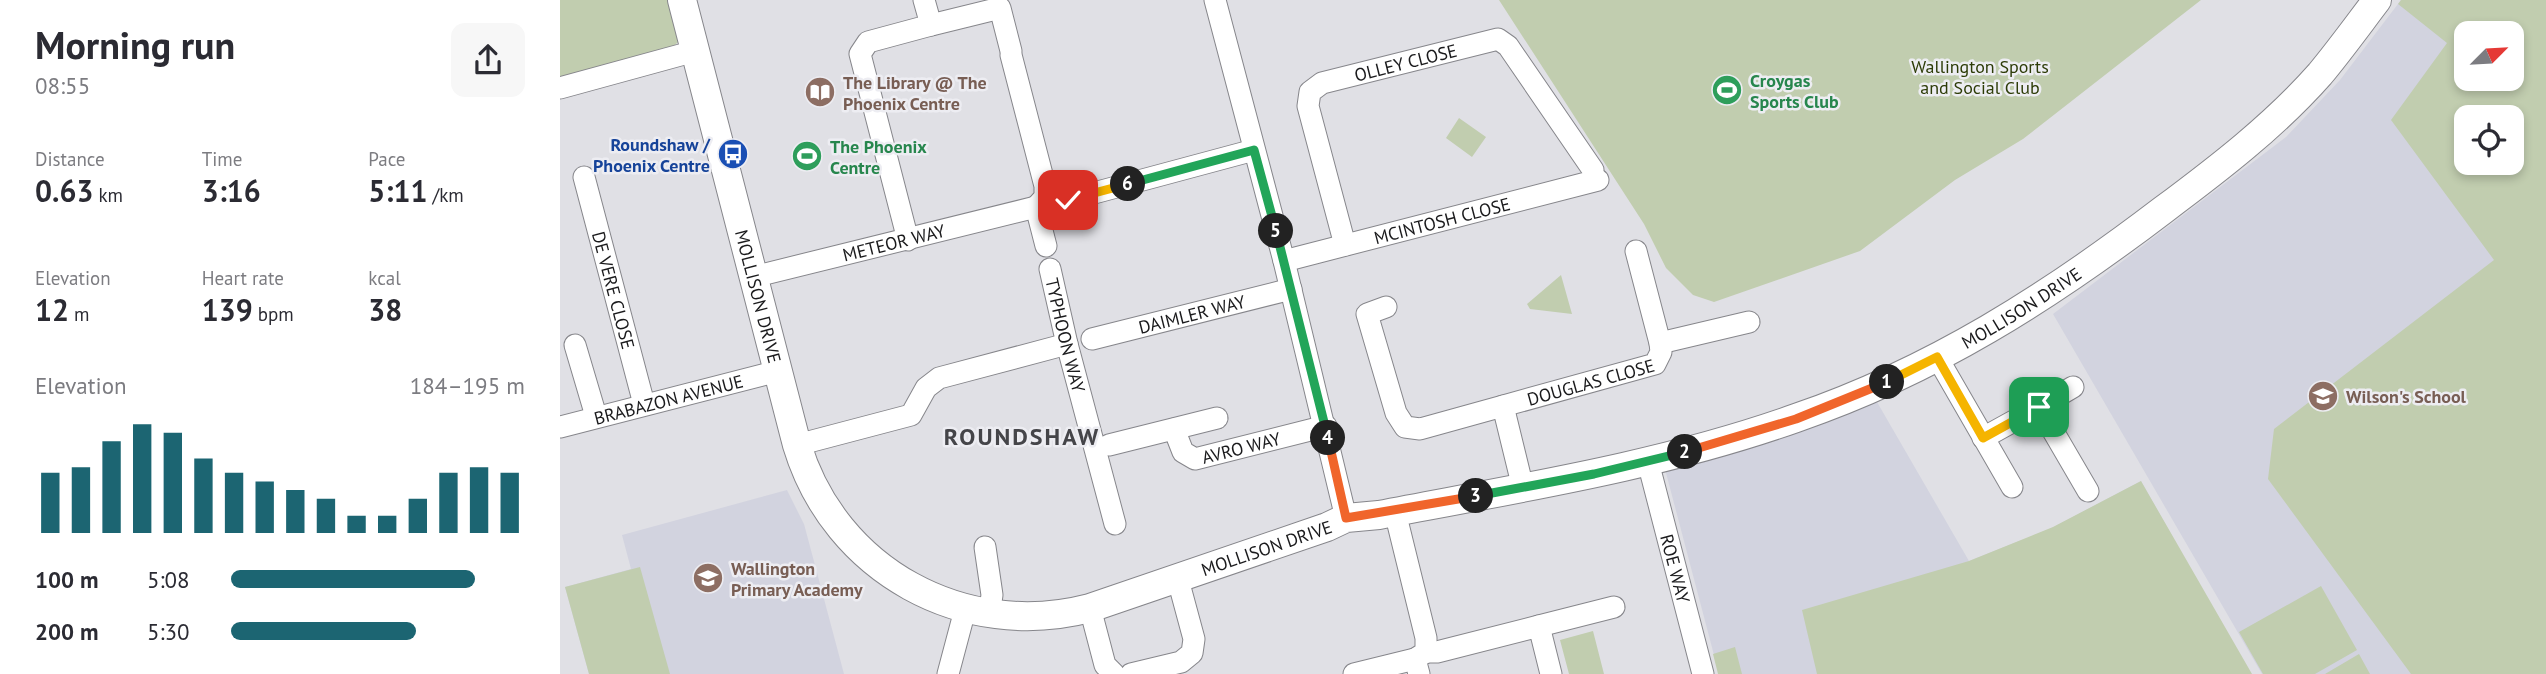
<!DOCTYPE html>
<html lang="en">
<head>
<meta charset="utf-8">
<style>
  :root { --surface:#fff; --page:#f7f7f7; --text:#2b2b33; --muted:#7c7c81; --accent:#1c6572 }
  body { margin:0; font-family:"PT Sans",sans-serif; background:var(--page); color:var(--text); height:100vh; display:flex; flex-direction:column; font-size:26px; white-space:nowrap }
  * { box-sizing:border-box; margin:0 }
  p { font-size:23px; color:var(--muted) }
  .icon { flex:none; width:38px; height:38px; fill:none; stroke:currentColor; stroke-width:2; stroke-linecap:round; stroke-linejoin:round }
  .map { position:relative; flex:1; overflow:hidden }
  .drawer { display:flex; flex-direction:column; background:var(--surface); width:560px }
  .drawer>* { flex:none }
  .needle { width:46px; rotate:66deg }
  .tools { position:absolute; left:1894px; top:21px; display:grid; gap:14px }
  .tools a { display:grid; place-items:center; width:70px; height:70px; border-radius:14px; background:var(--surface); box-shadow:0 4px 10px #0003; font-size:35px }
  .pin { position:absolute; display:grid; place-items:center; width:60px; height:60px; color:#fff; margin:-30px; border-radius:14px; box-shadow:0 4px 10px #0006 }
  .km { position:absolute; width:35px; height:35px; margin:-18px; border-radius:50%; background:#222; color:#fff; font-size:19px; line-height:35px; text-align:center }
  .round { display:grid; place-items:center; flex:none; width:74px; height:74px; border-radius:14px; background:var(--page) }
  .overview { display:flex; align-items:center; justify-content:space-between; height:119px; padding:0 35px }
  h1 { font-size:38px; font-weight:700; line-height:52px }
  .stats { display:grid; grid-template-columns:repeat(3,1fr); gap:10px; height:119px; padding:7px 35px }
  .stats div { display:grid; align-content:center }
  .stats b { font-size:30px; font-weight:700 }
  .stats small { font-size:19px; font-weight:400 }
  .stats p { font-size:19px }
  .chart { height:196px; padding:14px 35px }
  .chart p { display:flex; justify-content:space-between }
  .chart svg { width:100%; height:126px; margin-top:7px; stroke:var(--accent); stroke-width:6 }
  ul { padding:0 35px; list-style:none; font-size:23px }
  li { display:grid; grid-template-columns:112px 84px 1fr; align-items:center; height:52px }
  li i { height:18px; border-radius:9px; background:var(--accent) }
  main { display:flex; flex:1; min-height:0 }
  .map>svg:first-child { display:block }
  .built { fill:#d2d3df; fill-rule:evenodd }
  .green { fill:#c1cdaf; fill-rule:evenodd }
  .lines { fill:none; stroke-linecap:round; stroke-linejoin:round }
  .minor-casing { stroke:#86868b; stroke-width:23 }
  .major-casing { stroke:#86868b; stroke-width:30 }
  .minor { stroke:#fff; stroke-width:21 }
  .major { stroke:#fff; stroke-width:28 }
  .split-1-casing { stroke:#fff; stroke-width:14 }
  .split-2-casing { stroke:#fff; stroke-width:14 }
  .split-3-casing { stroke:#fff; stroke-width:14 }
  .split-4-casing { stroke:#fff; stroke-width:14 }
  .split-5-casing { stroke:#fff; stroke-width:14 }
  .split-6-casing { stroke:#fff; stroke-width:14 }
  .split-7-casing { stroke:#fff; stroke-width:14 }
  .split-1 { stroke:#f5b400; stroke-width:9 }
  .split-2 { stroke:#f0652b; stroke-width:9 }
  .split-3 { stroke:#22a559; stroke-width:9 }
  .split-4 { stroke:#f0652b; stroke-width:9 }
  .split-5 { stroke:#22a559; stroke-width:9 }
  .split-6 { stroke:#22a559; stroke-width:9 }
  .split-7 { stroke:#f5b400; stroke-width:9 }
  .labels { text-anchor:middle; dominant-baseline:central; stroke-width:5; stroke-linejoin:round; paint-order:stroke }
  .street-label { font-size:18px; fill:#1a1a1c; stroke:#ededf2 }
  .park-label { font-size:18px; fill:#2d3c07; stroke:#ededf2 }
  .leisure-label { font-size:18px; font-weight:bold; fill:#27864d; stroke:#ededf2; text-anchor:start }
  .education-label { font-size:18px; font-weight:bold; fill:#785e54; stroke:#ededf2; text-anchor:start }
  .transit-label { font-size:18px; font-weight:bold; fill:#164399; stroke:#ededf2; text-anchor:end }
  .district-label { font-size:24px; font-weight:bold; letter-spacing:2px; fill:#454549; stroke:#ededf2 }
</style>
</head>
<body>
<main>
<section class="drawer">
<div class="overview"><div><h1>Morning run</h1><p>08:55</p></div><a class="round"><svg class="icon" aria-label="share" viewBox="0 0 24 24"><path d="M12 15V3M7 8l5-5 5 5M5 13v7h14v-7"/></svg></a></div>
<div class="stats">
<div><p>Distance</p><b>0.63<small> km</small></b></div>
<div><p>Time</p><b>3:16</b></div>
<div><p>Pace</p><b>5:11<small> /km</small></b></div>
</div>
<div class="stats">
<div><p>Elevation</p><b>12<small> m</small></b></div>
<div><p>Heart rate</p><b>139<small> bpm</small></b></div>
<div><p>kcal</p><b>38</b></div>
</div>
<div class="chart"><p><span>Elevation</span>184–195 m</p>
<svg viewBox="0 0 160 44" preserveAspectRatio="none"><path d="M5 44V23M15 44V21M25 44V12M35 44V6M45 44V9M55 44V18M65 44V23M75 44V26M85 44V29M95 44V32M105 44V38M115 44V38M125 44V32M135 44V23M145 44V21M155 44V23"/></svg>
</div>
<ul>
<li><b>100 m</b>5:08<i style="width:83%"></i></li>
<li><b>200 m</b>5:30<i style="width:63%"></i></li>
</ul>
</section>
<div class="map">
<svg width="1986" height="674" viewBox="0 0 1986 674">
  <rect width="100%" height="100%" fill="#e0e0e5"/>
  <path class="built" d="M1841 0H1986V674H1702L1493 314 1726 137 1780 80ZM1906 33H1951V79H1906ZM1906 117H1951V163H1906Z
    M1317 402 1409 561 1492 528 1581 481 1657 616 1517 674H1159L1105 469Z
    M227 490 244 524 284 674H29L5 587 71 569 62 535Z"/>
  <path class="green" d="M0 0H110L120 40 114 46 0 77Z
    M939 0H1641L1463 139 1395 180 1300 251 1154 302 1133 295 1106 268 1084 224Z
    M1841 0H1986V674H1851L1708 479 1714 429 1934 260 1831 120 1887 43 1838 4ZM1906 33H1951V79H1906ZM1906 117H1951V163H1906Z
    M899 118 926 137 912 157 886 138Z
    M1001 275 1012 314 970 309 967 304Z
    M1581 481 1692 674H1257L1242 610 1409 561 1493 527Z
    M80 567 110 674H29L5 587Z
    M1761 586 1797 650 1755 674H1703L1679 632Z
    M1033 631 1044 674H1009L1000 640Z
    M1175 647 1182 674H1158L1153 654Z
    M1799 654 1810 674H1765Z"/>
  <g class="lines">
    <g class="minor-casing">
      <g id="minor">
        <path d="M655 0 724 261 786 518"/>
        <path d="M371 25 440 8 451 51"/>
        <path d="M451 55 485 186V197L476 207 486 246"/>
        <path d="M0 88 135 51"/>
        <path id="s1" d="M24 177 84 404"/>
        <path d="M508 200 694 150"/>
        <path d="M348 240 300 54 308 42 371 25 364 0"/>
        <path id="s2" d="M785 245 748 106 750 92 762 83 938 39 948 46 1033 170"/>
        <path id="s3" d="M724 261 1038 180"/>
        <path id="s4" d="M490 269 507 344 555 524"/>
        <path id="s5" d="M193 277 476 207"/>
        <path d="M826 307 807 314 836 413 845 427 860 429 943 406 963 488"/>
        <path id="s6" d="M532 339 731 289"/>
        <path d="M1100 343 1189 322"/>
        <path d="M15 345 36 416"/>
        <path d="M1377 357 1452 487"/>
        <path d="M1513 387 1479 407 1528 491"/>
        <path id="s7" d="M943 406 1095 364 1101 352 1100 343 1076 251"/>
        <path id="s8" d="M0 427 218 371"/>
        <path id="s9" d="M614 429 623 452 635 459 766 426"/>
        <path d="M1423 438 1479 407"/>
        <path d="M237 445 351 415 366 388 379 378 507 344"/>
        <path d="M549 445 657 418"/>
        <path id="s10" d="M1088 462 1143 674"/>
        <path d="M835 512 866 638V652L855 659 859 674"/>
        <path d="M425 547 432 595 429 615"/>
        <path d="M530 608 545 665 554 674"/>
        <path d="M979 626 1054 607"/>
        <path d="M866 652H877L979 626 991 674"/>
        <path d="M388 674 405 610"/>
        <path d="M571 674 621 662 632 653 634 639 617 576"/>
        <path d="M794 674 855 659"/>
      </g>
    </g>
    <g class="major-casing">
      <g id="major">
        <path id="s11" d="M122 0 237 445C275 571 404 641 530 608L767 527 786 518 819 515C959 488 1101 466 1236 418 1373 371 1489 297 1603 210 1658 169 1714 126 1760 74 1780 50 1798 25 1817 0"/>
      </g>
    </g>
    <use href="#minor" class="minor"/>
    <use href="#major" class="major"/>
  </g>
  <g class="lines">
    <g class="split-1-casing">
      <path id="split-1" d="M1327 382 1377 357 1423 438 1479 407"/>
    </g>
    <g class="split-2-casing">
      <path id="split-2" d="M1125 452 1236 419 1327 382"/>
    </g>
    <g class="split-3-casing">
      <path id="split-3" d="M916 496 1034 474 1125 452"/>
    </g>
    <g class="split-4-casing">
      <path id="split-4" d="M768 438 786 518 916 496"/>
    </g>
    <g class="split-5-casing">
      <path id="split-5" d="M716 231 768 438"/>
    </g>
    <g class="split-6-casing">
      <path id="split-6" d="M568 184 694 150 716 231"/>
    </g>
    <g class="split-7-casing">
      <path id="split-7" d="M508 200 568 184"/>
    </g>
    <use href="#split-1" class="split-1"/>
    <use href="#split-2" class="split-2"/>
    <use href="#split-3" class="split-3"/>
    <use href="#split-4" class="split-4"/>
    <use href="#split-5" class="split-5"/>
    <use href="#split-6" class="split-6"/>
    <use href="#split-7" class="split-7"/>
  </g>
  <defs>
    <g id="stadium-disc" transform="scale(1.575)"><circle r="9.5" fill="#2e9e5b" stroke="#ededf2"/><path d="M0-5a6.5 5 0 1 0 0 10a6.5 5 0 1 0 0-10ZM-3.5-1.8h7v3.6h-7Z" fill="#fff"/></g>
    <g id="library-disc" transform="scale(1.575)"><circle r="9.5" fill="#8d6e63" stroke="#ededf2"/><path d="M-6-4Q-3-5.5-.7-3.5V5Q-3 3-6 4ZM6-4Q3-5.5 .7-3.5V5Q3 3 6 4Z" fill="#fff"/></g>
    <g id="bus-disc" transform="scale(1.575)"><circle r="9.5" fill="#1a4fb4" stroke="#ededf2"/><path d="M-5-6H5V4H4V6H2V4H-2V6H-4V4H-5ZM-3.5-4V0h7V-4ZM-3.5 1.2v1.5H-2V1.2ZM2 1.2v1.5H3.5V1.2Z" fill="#fff"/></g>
    <g id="school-disc" transform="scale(1.575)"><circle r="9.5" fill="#8d6e63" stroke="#ededf2"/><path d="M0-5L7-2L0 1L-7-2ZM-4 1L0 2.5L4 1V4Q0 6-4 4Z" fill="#fff"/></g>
  </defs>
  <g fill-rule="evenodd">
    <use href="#stadium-disc" x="1167" y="90"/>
    <use href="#library-disc" x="260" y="92"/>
    <use href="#bus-disc" x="173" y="154"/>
    <use href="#stadium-disc" x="247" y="156"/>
    <use href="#school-disc" x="1763" y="396"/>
    <use href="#school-disc" x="148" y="578"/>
  </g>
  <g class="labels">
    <g class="street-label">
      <text stroke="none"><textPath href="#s2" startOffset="259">OLLEY CLOSE</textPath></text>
      <text stroke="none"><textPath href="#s3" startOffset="163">MCINTOSH CLOSE</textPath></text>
      <text stroke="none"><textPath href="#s5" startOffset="145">METEOR WAY</textPath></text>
      <text stroke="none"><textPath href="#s1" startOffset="117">DE VERE CLOSE</textPath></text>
      <text stroke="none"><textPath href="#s11" startOffset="306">MOLLISON DRIVE</textPath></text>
      <text stroke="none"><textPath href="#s11" startOffset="1815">MOLLISON DRIVE</textPath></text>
      <text stroke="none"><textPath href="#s6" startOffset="103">DAIMLER WAY</textPath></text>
      <text stroke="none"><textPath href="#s4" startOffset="68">TYPHOON WAY</textPath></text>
      <text stroke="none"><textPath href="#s7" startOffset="91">DOUGLAS CLOSE</textPath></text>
      <text stroke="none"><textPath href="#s8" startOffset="112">BRABAZON AVENUE</textPath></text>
      <text stroke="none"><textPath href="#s9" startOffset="86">AVRO WAY</textPath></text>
      <text stroke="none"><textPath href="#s11" startOffset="1017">MOLLISON DRIVE</textPath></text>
      <text stroke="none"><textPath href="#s10" startOffset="110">ROE WAY</textPath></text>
    </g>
    <g class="park-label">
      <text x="1420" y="66">Wallington Sports<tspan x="1420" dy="21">and Social Club</tspan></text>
    </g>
    <g class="leisure-label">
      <text x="1190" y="80">Croygas<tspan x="1190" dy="21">Sports Club</tspan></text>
      <text x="270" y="146">The Phoenix<tspan x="270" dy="21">Centre</tspan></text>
    </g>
    <g class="education-label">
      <text x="283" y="82">The Library @ The<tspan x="283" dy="21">Phoenix Centre</tspan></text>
      <text x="1786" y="396">Wilson's School</text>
      <text x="171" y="568">Wallington<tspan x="171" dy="21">Primary Academy</tspan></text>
    </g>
    <g class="transit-label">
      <text x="150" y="144">Roundshaw /<tspan x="150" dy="21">Phoenix Centre</tspan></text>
    </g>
    <g class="district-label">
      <text x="462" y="436">ROUNDSHAW</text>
    </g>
  </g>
</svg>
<div class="tools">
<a><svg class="needle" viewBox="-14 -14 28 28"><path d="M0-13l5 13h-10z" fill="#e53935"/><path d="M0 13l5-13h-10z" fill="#7c7c81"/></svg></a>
<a><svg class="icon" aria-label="locate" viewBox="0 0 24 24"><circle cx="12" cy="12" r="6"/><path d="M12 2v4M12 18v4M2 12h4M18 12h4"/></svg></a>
</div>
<div class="pin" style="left:1479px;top:407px;background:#1e9e55"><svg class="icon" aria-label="arrive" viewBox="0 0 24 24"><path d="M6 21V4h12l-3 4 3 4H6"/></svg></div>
<div class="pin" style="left:508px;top:200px;background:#d93025"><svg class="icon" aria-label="check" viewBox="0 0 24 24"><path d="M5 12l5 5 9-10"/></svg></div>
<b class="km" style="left:1327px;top:382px">1</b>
<b class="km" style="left:1125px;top:452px">2</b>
<b class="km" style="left:916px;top:496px">3</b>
<b class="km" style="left:768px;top:438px">4</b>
<b class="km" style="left:716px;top:231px">5</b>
<b class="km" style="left:568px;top:184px">6</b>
</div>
</main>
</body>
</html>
